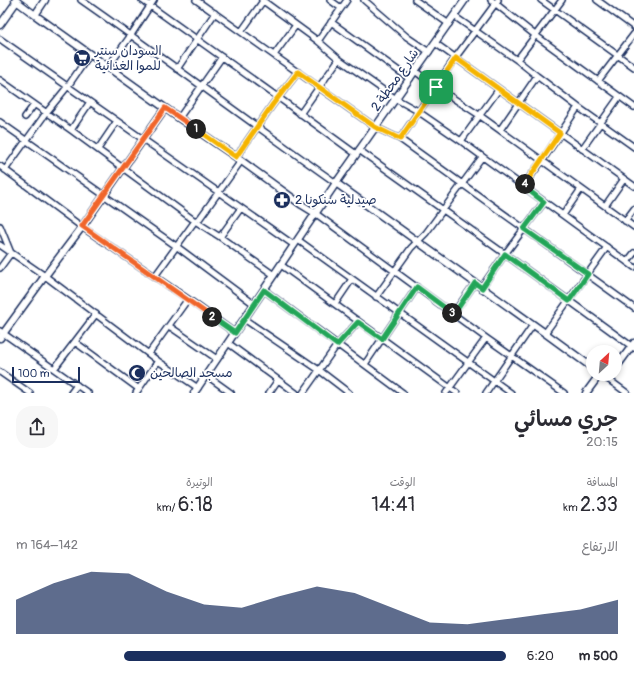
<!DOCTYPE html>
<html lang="ar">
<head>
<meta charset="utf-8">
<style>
  :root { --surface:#fff; --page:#f7f7f7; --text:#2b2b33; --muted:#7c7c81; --accent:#1b2f5e }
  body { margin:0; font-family:Pangolin,"Playpen Sans Arabic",sans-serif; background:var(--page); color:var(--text); direction:rtl; height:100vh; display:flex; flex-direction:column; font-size:15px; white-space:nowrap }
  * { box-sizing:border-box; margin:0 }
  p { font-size:13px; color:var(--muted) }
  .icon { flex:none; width:22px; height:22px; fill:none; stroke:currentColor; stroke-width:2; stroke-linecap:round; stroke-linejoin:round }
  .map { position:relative; height:393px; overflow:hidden; direction:ltr }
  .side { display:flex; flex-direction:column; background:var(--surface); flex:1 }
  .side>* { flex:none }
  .needle { width:26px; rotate:26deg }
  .buttons { position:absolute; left:586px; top:345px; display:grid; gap:8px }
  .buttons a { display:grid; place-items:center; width:36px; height:36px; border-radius:50%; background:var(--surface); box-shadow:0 2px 6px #0003; font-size:20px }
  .scale { position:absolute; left:12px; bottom:10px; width:68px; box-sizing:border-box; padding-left:4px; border:2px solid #1b2f5e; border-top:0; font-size:11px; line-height:14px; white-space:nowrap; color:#1b2f5e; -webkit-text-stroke:3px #fff; paint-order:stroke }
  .pin { position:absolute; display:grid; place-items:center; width:34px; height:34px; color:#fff; margin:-17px; border-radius:8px; box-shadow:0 2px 6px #0006 }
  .km { position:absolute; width:20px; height:20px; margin:-10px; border-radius:50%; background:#222; color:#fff; font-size:11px; line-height:20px; text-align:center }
  .round { display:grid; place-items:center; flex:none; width:42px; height:42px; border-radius:16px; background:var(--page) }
  .head { display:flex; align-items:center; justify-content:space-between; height:68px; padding:0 16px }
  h1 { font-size:22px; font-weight:600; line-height:30px }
  .figures { display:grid; grid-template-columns:repeat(3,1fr); gap:6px; height:68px; padding:4px 16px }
  .figures div { display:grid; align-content:center }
  .figures b { font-size:20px; font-weight:600 }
  .figures small { font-size:11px; font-weight:400 }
  .figures p { font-size:11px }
  .chart { height:112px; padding:8px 16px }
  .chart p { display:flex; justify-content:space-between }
  .chart svg { width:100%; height:72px; margin-top:4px; fill:var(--accent); opacity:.7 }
  ul { padding:0 16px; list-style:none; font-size:13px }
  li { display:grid; grid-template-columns:64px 48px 1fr; align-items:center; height:30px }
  li i { height:10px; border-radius:5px; background:var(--accent) }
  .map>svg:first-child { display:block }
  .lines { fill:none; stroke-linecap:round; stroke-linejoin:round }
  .minor-casing { stroke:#1b2f5e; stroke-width:8 }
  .tertiary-casing { stroke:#1b2f5e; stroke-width:9 }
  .minor { stroke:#fff; stroke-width:5 }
  .tertiary { stroke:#fff; stroke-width:6 }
  .split-1-casing { stroke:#fff; stroke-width:8 }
  .split-2-casing { stroke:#fff; stroke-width:8 }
  .split-3-casing { stroke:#fff; stroke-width:8 }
  .split-4-casing { stroke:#fff; stroke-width:8 }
  .split-5-casing { stroke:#fff; stroke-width:8 }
  .split-1 { stroke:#f5b400; stroke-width:5 }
  .split-2 { stroke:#f0652b; stroke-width:5 }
  .split-3 { stroke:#22a559; stroke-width:5 }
  .split-4 { stroke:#22a559; stroke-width:5 }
  .split-5 { stroke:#f5b400; stroke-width:5 }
  .labels { text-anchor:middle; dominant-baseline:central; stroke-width:3.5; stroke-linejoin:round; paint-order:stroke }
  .poi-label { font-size:13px; fill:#1b2f5e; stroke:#fff; text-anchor:start }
  .street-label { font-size:13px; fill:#1b2f5e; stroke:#fff }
</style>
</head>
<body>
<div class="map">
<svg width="634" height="393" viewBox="0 0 634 393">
  <rect width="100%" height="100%" fill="#fff"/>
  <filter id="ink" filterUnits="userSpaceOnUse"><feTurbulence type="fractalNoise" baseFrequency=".025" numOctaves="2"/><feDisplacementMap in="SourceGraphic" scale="8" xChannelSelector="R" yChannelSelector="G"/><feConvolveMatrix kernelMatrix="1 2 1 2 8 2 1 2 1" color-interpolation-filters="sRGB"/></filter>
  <g filter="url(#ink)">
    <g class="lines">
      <g class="minor-casing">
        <path id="minor" d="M81 0C167 60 251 123 336 183
          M142 0 279 98 356 154
          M196 0 375 127 400 139 634 308
          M262 0 318 41 339 59 396 99 416 110 461 141 634 267
          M330 0 341 8
          M364 0 407 37 429 52
          M415 0 449 24
          M491 0 535 35 634 107
          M541 0 634 67
          M597 0 634 27
          M454 16 517 60 537 76 578 107 634 147
          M331 22 410 79
          M241 32 263 1
          M0 39 294 245
          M318 41 347 0
          M435 43 634 186
          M274 55 296 25
          M517 60 562 0
          M108 67 131 35 154 0
          M177 69 215 13
          M415 71 436 87 479 115 634 227
          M0 80 71 130 195 221 220 237 274 275
          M598 81 634 34
          M300 114 339 59
          M25 117 34 105
          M179 118 222 57
          M0 122 176 246 254 304
          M71 130 90 102
          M500 130 537 76
          M400 139 455 58 498 0
          M461 141 499 89
          M98 149 117 121
          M582 149 619 97
          M359 150 505 254 634 348
          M236 157 273 104 298 72
          M0 166 82 227 188 299 235 333
          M5 170 46 113 68 86 90 54
          M523 186 542 161 578 107
          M605 206 624 179
          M315 213 486 338 564 393
          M563 215 581 189
          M625 221 634 209
          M0 226 11 253 0 268
          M220 237 241 208
          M298 240 511 393
          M0 245 45 276 158 361 198 388
          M627 262 634 253
          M281 265 457 393
          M155 276 195 221 200 218 241 161
          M481 288 505 254 544 202
          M264 290 403 393
          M376 297 411 248 426 233 482 157
          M335 304 352 279
          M453 314 475 283
          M244 319 319 370 349 393
          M169 326 217 359
          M0 331 88 393
          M545 333 607 247
          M75 342 139 389
          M228 343 296 393
          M149 353 188 299
          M365 364 417 287
          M54 369 96 314
          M0 372 30 393
          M601 374 627 393
          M206 375 231 393
          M71 393 77 385
          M136 393 158 361
          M269 393 278 380
          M303 393 337 345 358 322
          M446 393 486 338
          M486 393 533 325"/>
      </g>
      <g class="tertiary-casing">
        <path id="tertiary" d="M15 0 35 15 179 118 236 157 302 205 315 213
          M35 15 45 0
          M0 25 17 1
          M336 183 545 333 593 368
          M0 338 45 276 82 227 165 108
          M615 369 634 343
          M608 379 611 374
          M194 393 336 183 465 0
          M586 393 600 374"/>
      </g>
      <use href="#minor" class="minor"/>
      <use href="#tertiary" class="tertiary"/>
    </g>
  </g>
  <g class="lines" filter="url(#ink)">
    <g class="split-1-casing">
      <path id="split-1" d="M196 129 236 157 273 104 298 72 375 127 400 139 436 87"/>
    </g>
    <g class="split-2-casing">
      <path id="split-2" d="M196 129 165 108 82 226 212 317"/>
    </g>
    <g class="split-3-casing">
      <path id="split-3" d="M212 317 235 333 264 290 337 345 358 322 382 339 417 287 452 313"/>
    </g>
    <g class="split-4-casing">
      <path id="split-4" d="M452 313 454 314 475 283 482 288 505 254 569 301 588 274 524 229 544 202 523 186 525 184"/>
    </g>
    <g class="split-5-casing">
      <path id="split-5" d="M436 87 456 58 560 133 525 184"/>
    </g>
    <use href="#split-1" class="split-1"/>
    <use href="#split-2" class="split-2"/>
    <use href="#split-3" class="split-3"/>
    <use href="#split-4" class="split-4"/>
    <use href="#split-5" class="split-5"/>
  </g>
  <defs>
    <g id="supermarket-disc" transform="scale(0.9)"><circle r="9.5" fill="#1b2f5e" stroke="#fff"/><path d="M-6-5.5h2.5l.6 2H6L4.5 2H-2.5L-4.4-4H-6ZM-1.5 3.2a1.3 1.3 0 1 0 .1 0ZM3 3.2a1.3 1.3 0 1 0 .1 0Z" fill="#fff"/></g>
    <g id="pharmacy-disc" transform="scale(0.9)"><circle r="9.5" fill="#1b2f5e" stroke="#fff"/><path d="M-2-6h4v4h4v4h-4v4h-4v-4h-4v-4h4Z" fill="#fff"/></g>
    <g id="mosque-disc" transform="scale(0.9)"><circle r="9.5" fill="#1b2f5e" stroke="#fff"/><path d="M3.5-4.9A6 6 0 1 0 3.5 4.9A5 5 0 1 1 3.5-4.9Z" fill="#fff"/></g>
  </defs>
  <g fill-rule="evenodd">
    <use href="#supermarket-disc" x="82" y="58"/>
    <use href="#pharmacy-disc" x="282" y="200"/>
    <use href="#mosque-disc" x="137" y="373"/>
  </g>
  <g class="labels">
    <g class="poi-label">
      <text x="95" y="51">السودان سنتر<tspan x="95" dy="15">للموا الغذائية</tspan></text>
      <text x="295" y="200">صيدلية سنكونا 2</text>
      <text x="150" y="373">مسجد الصالحين</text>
    </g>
    <g class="street-label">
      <text transform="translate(395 80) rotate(-55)">شارع محطة 2</text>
    </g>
  </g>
</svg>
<div class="buttons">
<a><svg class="needle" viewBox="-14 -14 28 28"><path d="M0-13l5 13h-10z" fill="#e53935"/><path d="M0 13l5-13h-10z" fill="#7c7c81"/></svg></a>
</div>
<div class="scale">100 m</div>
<div class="pin" style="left:436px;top:87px;background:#1e9e55"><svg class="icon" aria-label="arrive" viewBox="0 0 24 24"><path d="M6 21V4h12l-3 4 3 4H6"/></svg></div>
<b class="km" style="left:196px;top:129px">1</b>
<b class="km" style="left:212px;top:317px">2</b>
<b class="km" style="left:452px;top:313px">3</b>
<b class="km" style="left:525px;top:184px">4</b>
</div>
<section class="side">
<div class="head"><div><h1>جري مسائي</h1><p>20:15</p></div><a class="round"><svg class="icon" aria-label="share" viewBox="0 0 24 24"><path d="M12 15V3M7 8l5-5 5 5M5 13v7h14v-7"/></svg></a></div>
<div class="figures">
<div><p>المسافة</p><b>2.33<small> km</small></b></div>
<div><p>الوقت</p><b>14:41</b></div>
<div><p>الوتيرة</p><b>6:18<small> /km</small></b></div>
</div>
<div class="chart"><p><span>الارتفاع</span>142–164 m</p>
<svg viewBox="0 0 160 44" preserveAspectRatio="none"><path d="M0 44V23L10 13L20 6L30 7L40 18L50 26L60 28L70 21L80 15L90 19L100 28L110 37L120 38L130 35L140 32L150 29L160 23V44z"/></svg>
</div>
<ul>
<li><b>500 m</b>6:20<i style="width:78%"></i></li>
</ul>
</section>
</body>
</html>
